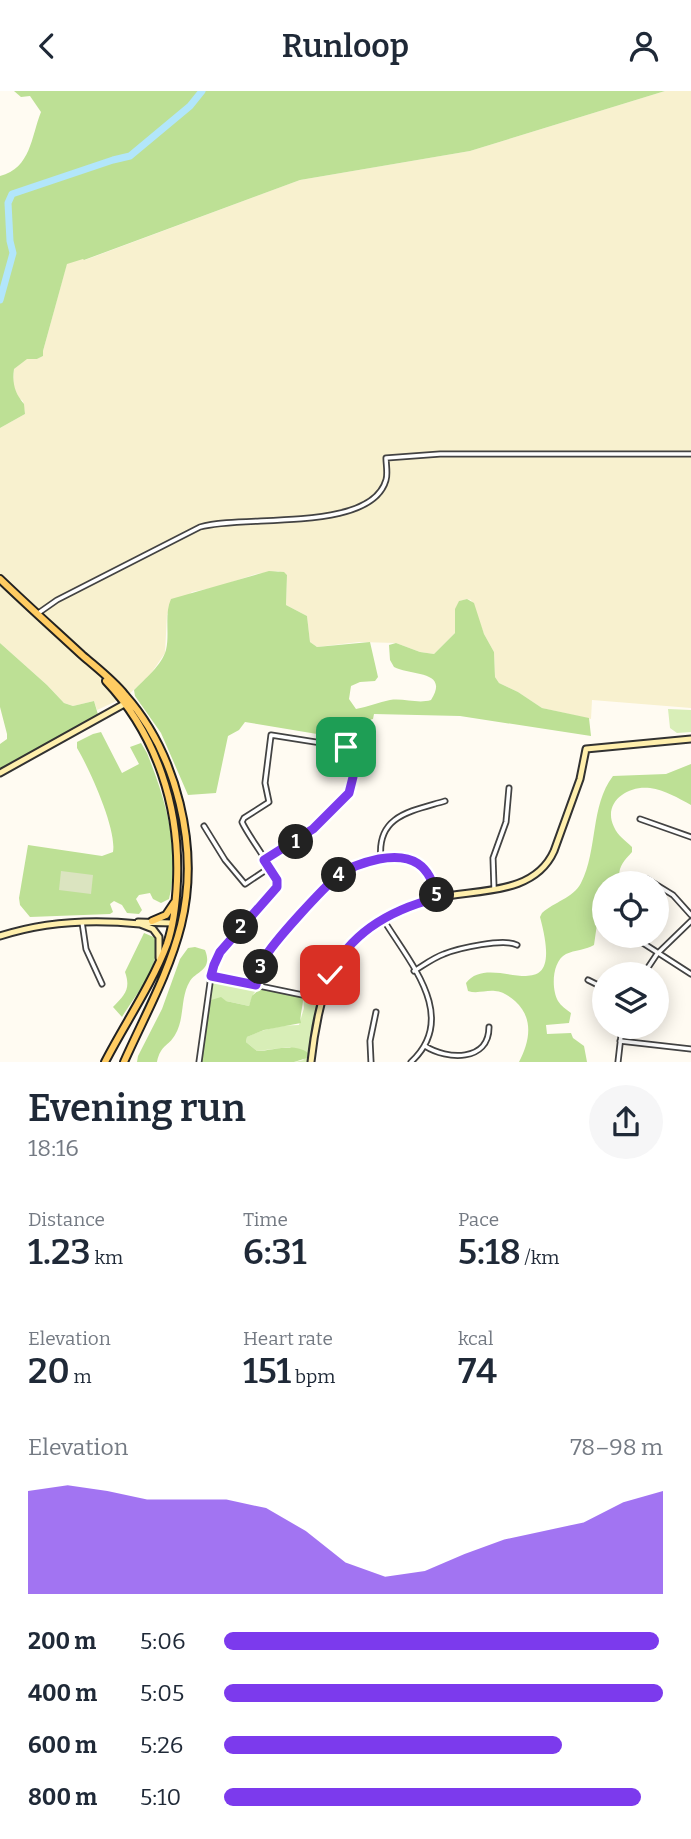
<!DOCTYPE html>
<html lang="en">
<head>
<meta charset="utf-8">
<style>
  :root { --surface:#fff; --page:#f6f6f7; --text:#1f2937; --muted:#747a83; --accent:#7c3aed }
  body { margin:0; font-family:Bitter,serif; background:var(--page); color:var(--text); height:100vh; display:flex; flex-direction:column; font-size:26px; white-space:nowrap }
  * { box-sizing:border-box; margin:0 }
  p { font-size:23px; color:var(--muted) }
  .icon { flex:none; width:38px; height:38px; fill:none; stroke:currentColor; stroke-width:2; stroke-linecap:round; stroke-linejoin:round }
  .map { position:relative; height:971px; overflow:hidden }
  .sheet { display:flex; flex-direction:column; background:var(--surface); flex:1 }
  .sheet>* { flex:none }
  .buttons { position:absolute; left:592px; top:780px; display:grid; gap:14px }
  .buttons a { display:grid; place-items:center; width:77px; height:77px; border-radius:50%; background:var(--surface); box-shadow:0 4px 18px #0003; font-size:35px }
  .pin { position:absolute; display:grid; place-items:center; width:60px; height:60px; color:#fff; margin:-30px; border-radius:14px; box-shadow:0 4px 10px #0006 }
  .km { position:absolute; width:35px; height:35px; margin:-18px; border-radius:50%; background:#222; color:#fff; font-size:19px; line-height:35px; text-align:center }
  .round { display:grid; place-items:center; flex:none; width:74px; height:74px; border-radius:37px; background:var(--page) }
  .head { display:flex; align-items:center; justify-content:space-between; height:119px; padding:0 28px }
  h1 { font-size:38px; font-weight:600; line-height:52px }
  .metrics { display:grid; grid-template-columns:repeat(3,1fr); gap:10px; height:119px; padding:7px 28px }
  .metrics div { display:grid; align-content:center }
  .metrics b { font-size:35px; font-weight:600 }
  .metrics small { font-size:19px; font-weight:400 }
  .metrics p { font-size:19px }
  .chart { height:196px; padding:14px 28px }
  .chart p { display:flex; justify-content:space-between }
  .chart svg { width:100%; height:126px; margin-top:7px; fill:var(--accent); opacity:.7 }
  ul { padding:0 28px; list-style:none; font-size:23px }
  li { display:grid; grid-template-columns:112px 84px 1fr; align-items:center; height:52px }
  li i { height:18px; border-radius:9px; background:var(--accent) }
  header { display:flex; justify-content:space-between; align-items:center; height:91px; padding:0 28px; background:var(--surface); font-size:32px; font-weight:600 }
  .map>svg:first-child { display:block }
  .farmland { fill:#f8f1cf }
  .green { fill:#d8eeb7 }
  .forest { fill:#bde095 }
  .cemetery { fill:#dbe4c0 }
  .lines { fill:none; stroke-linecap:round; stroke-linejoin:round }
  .river { stroke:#b2e6fb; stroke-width:7 }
  .street-casing { stroke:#434343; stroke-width:7 }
  .secondary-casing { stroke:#323232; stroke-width:9 }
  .primary-casing { stroke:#212121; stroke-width:10 }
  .street { stroke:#fff; stroke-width:3.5 }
  .secondary { stroke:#ffefad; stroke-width:5 }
  .primary { stroke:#ffcc62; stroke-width:6 }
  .route-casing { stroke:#fff; stroke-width:14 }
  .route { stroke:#7c3aed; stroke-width:9 }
</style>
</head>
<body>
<header><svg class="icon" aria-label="back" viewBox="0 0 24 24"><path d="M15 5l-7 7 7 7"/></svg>Runloop<svg class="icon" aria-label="person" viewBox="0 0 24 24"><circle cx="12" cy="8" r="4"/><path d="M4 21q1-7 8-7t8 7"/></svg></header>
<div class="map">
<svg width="691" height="971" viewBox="0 0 691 971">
  <rect width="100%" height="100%" fill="#fffbf2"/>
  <path class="farmland" d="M665 0H691V617L592 609 591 628 542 617 518 601 499 592 495 586 494 561 484 543 471 509 467 508 459 510 455 529V542L434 563 420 561 396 552 359 551 317 556 310 551 307 525 286 514 287 484 278 480 256 483 217 496 192 501 167 523 165 562 150 584 127 605 80 563 121 608 97 619 94 610 73 615 64 612 47 594 0 552V337L25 323 23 310 19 307 13 295 14 278 27 267 37 268 43 265V260L67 172 71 169 83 167 85 169 300 89 470 60Z"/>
  <path class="green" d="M668 618 691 619V641L677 642 670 637Z
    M211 885 263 895 254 902 249 915 226 910H208Z
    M303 904 323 909 311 971H294L304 969 290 956 257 960 246 951 247 946C263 938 281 934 299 934L304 917Z"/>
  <path class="forest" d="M14 0H665L470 60 300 89 84 169 83 168 67 173 43 260V265L37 268H27L14 278C12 293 15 302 24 313L25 323 0 337V85C31 77 31 46 41 21L30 5 21 6Z
    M269 480 284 481 287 484 286 514 307 525 310 551 317 556 370 551 378 586 375 590 360 591 351 595 349 608 356 618C368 616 379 611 390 609 404 607 418 613 431 609 450 579 411 585 394 576L390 569 389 554 396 552 420 561 434 563 455 542V518L459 510 467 508 474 512 484 543 494 561 495 586 499 592 518 601 542 617 589 627 591 645 460 625 374 623 373 628 356 632 353 649 245 631 239 639 228 645 216 702 188 704 161 642 135 605 134 599C145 588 162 574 166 559 170 542 164 524 171 508Z
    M0 552 47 594 64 612 73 615 94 610 99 627 0 682V653L7 648V643L0 616Z
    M101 641 122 682 139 673 130 656 141 652 147 662C165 707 181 758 169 808L161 812 153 808 150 802 139 804 136 808 142 819 139 823 127 822 122 814 114 810 110 813 113 821 110 823 30 826 20 814 19 807 28 754 102 765 113 761C117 738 89 677 77 657V651L93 643Z
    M691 673V714C678 707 665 699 650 697 628 694 602 711 614 736 618 745 625 749 632 756V761C622 772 617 777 620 793H604V823L597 833 594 854C585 859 575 859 566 863 552 870 551 898 558 910 561 915 566 918 571 922L569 932 546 934 547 943 571 942 573 947 584 955 587 971H519C530 950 534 927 515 910 509 905 502 900 495 900 486 899 477 903 468 900L466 892C492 857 568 930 540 826L542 822C554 811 573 807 581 792 598 759 590 715 613 685L666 683Z
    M144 842 156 847C161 875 136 903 122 926L113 916C125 904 131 898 125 881Z
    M195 856 205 859C213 879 197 880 190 890 180 906 185 928 175 944 168 956 161 953 157 971H137L138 965 162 918 180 868 188 857Z
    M263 895 303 904C304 914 299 925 301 932L264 939 247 946 246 951 257 960C273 960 294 951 308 962L307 967 294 971H199L208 910 221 906 226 910 249 915 252 905Z"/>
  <path class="cemetery" d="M61 780 93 784 91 803 59 799Z"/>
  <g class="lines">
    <path class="river" d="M0 209 13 162 10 150 8 112 12 103 113 69 130 65 190 15 202 0"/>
    <g class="street-casing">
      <path id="street" d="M37 523 57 509 200 436C245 423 371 442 386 389 388 383 386 373 386 367L440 363H691
        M640 728 691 746
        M204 735 225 769 245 793 269 777
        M381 768C376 724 412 720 445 710
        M647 788 673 804 691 824
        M494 797 493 767 506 731 509 697
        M383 828C409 871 460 926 411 971
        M82 831 86 858 102 893
        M632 845 691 883
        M414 880C424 874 433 867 444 863 459 857 504 847 517 854
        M643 884 657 863 691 830
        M211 885 322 908
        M588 889 604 897
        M256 894C258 885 260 876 264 868 272 852 324 795 339 784 351 775 364 771 379 768 412 762 430 773 437 806
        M620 950 691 958
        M425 955C447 969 489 971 489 936
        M199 971 211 885 216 868 277 796C278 782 249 747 242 731L244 727 269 711 265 692 271 644 347 656 349 659 353 686 349 702 313 738 264 770
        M371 971 370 950 376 921
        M618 971 622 936"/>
    </g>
    <g class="secondary-casing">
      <path id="secondary" d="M0 682 126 612
        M138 831 172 832
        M0 845C46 830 92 828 140 833L153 838 159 846V867
        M311 971C314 943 321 903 333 878 353 840 395 816 436 807 476 798 534 805 554 760L580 688 586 658 691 648"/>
    </g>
    <g class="primary-casing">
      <path id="primary" d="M0 488C27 514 55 539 82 564 97 577 113 589 125 604 177 663 200 757 181 834 169 882 144 926 124 971
        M152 830 166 824 174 812
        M105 971C125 932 151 895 167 853 174 833 176 812 177 790 180 717 157 644 106 590"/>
    </g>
    <use href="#street" class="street"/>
    <use href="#secondary" class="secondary"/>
    <use href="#primary" class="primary"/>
  </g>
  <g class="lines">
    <g class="route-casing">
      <path id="route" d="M330 884C351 841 393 818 437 807 430 773 412 762 379 768 365 771 351 775 339 784 324 796 273 851 264 868 260 876 258 885 256 894L211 885 214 874 220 861 277 796V789L264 769 313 738 349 702 353 686 349 659 346 656"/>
    </g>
    <use href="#route" class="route"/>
  </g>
</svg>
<div class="buttons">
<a><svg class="icon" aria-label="locate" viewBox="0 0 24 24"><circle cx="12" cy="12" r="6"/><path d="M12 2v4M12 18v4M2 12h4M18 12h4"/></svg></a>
<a><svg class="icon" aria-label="layers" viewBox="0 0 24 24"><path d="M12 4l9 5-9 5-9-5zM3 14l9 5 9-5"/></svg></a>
</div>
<div class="pin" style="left:346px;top:656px;background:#1e9e55"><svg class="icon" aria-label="arrive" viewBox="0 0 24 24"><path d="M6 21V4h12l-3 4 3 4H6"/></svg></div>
<div class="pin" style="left:330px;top:884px;background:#d93025"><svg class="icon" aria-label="check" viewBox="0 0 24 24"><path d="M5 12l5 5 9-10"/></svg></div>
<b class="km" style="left:296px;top:751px">1</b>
<b class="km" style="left:241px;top:836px">2</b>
<b class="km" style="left:261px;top:876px">3</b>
<b class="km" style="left:339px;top:784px">4</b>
<b class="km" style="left:437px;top:804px">5</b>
</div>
<section class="sheet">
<div class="head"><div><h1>Evening run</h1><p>18:16</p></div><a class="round"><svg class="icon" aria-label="share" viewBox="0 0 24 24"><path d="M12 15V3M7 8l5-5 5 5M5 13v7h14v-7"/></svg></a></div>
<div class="metrics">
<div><p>Distance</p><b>1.23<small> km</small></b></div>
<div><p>Time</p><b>6:31</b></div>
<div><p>Pace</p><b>5:18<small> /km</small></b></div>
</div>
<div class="metrics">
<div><p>Elevation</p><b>20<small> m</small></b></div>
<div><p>Heart rate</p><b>151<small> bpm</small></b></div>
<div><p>kcal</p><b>74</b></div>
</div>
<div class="chart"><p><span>Elevation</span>78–98 m</p>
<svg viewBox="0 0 160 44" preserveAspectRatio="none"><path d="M0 44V8L10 6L20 8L30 11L40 11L50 11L60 14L70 22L80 33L90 38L100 36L110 30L120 25L130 22L140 19L150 12L160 8V44z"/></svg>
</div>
<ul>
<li><b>200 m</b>5:06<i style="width:99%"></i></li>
<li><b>400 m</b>5:05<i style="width:100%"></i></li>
<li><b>600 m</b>5:26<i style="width:77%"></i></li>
<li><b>800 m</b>5:10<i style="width:95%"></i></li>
</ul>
</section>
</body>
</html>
